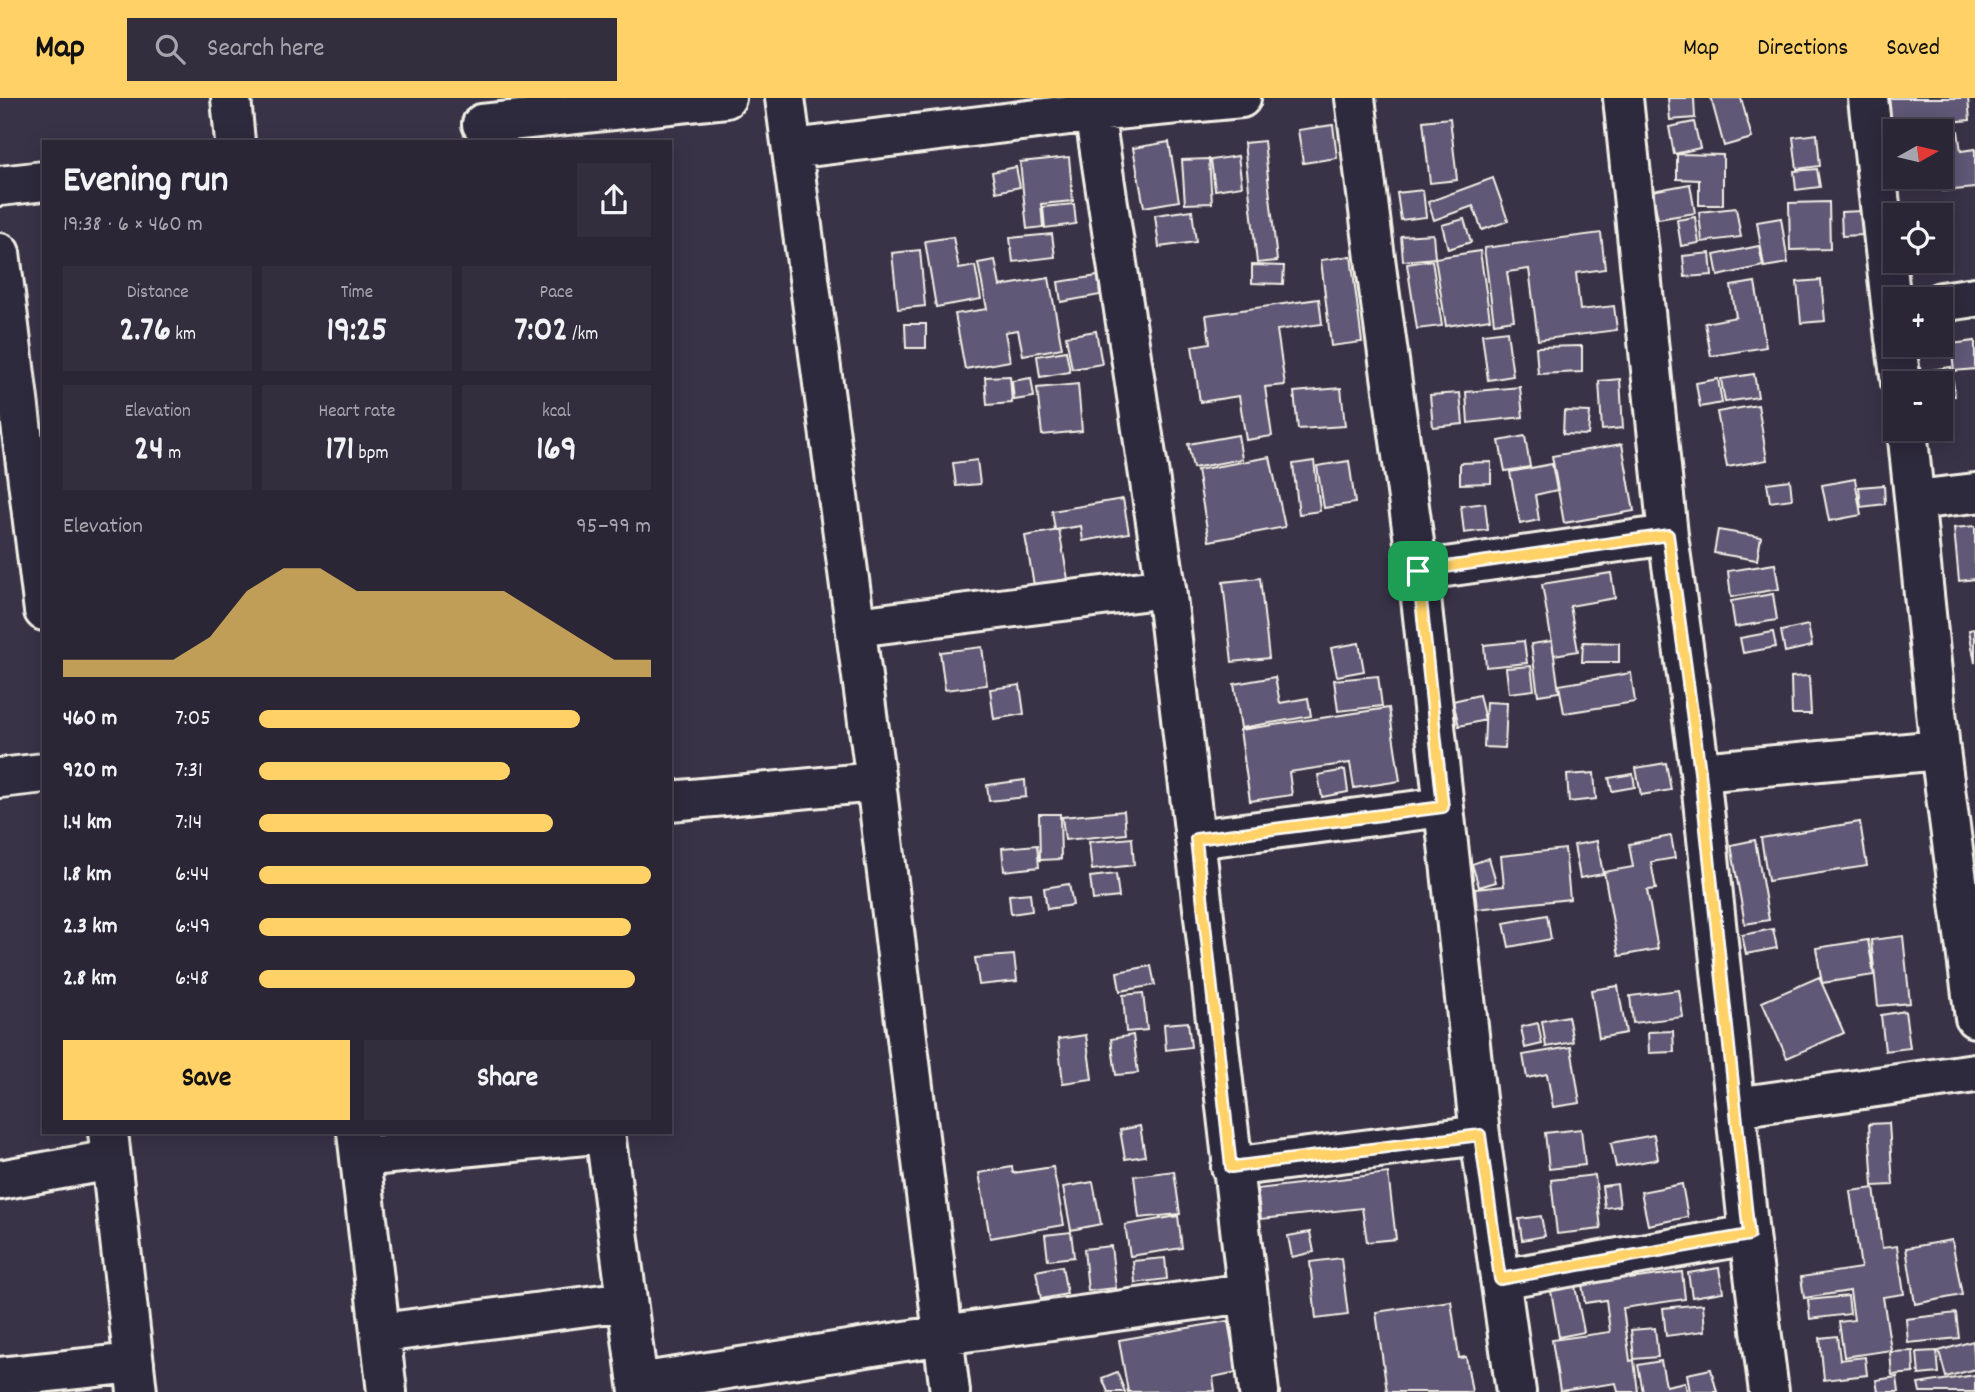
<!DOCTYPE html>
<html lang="en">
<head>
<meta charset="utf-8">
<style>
  :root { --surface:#2b2636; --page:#332e3e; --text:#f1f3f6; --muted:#a6a5ad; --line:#474351; --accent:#ffd166 }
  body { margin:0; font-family:Dekko,sans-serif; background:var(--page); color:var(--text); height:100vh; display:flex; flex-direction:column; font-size:26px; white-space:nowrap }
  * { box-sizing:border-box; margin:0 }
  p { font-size:23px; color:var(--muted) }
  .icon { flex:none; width:38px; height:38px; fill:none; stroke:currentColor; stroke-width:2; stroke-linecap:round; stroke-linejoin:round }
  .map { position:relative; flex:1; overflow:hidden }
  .panel { position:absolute; left:42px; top:42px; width:630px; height:994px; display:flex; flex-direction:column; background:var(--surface); border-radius:0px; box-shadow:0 4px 18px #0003,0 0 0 2px var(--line) }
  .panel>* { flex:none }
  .needle { width:46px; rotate:82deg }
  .fabs { position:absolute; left:1883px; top:21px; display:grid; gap:14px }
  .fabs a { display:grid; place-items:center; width:70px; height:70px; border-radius:0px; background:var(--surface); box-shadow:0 4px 18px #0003,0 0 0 2px var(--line); font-size:35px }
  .pin { position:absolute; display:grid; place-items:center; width:60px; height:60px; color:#fff; margin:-30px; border-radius:14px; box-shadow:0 4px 10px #0006 }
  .round { display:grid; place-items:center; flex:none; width:74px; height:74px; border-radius:0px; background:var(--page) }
  .headline { display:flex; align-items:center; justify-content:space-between; height:119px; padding:0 21px }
  h1 { font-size:38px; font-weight:700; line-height:52px }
  .metrics { display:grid; grid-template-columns:repeat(3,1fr); gap:10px; height:119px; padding:7px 21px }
  .metrics div { display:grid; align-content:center; border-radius:0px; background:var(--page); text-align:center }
  .metrics b { font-size:35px; font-weight:700 }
  .metrics small { font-size:19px; font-weight:400 }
  .metrics p { font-size:19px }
  .chart { height:196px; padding:14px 21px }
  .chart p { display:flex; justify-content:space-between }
  .chart svg { width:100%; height:126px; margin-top:7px; fill:var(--accent); opacity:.7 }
  .primary-button { display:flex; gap:14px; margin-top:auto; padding:14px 21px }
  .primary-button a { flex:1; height:80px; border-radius:0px; background:var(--accent); color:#111; font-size:28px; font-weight:700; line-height:80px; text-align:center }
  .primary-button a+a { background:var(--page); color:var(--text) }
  ul { padding:0 21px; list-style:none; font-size:23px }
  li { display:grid; grid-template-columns:112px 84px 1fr; align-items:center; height:52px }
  li i { height:18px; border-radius:9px; background:var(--accent) }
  header { display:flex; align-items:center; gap:42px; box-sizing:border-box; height:98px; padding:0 35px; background:var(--accent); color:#111 }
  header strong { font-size:33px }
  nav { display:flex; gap:38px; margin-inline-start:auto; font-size:24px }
  .search { width:490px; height:63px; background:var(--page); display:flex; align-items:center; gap:18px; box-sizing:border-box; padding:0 24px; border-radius:0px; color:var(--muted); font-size:26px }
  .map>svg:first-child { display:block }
  .building { fill:#5f5976; stroke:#f4f1e8; stroke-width:2 }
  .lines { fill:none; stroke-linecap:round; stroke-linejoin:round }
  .minor-casing { stroke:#f4f1e8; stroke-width:44 }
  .minor { stroke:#2f2a3d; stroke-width:38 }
  .route-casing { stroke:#fff; stroke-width:14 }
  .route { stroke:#ffd166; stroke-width:9 }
</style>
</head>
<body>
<header>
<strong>Map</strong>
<div class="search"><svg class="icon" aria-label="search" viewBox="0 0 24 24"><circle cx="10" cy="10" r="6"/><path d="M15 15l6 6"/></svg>Search here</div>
<nav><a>Map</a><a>Directions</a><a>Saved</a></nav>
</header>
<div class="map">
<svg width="1975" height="1294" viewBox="0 0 1975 1294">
  <rect width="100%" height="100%" fill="#393348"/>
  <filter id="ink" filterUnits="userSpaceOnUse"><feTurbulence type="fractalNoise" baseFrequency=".0143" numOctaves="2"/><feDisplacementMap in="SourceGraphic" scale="14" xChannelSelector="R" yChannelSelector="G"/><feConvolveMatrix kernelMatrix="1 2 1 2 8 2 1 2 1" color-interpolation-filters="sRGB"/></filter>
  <g filter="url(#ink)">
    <path class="building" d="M1668 0H1694L1695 20 1670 22Z
      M1711 0H1741L1752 40 1724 48Z
      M1885 0H1968L1970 22 1888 30Z
      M1450 20 1457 82 1430 85 1423 23Z
      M1694 24 1700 50 1674 56 1669 29Z
      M1333 27 1337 60 1303 65 1298 32Z
      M1958 33 1961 53 1975 51V90L1943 93 1941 35Z
      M1817 36 1820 68 1797 71 1793 39Z
      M1264 43 1277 163 1257 165 1244 45Z
      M1169 44 1179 103 1144 109 1133 50Z
      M1677 56 1723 57V107H1699V82L1677 81Z
      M1238 58 1242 88 1215 92 1211 62Z
      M1069 59 1073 103 1041 106 1043 129 1027 131 1020 64Z
      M1209 61 1212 105 1185 106 1182 62Z
      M1016 69 1020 89 996 94 992 74Z
      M1817 71 1820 89 1796 92 1794 73Z
      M1493 80 1508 123 1482 132 1473 108 1434 122 1428 104Z
      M1690 86 1695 115 1658 121 1652 93Z
      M1423 92 1426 119 1401 122 1397 95Z
      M1829 104 1830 151 1790 152 1789 105Z
      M1074 106 1076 126 1045 130 1043 109Z
      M1736 110 1741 139 1702 144 1699 114Z
      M1192 112 1196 144 1159 149 1155 117Z
      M1861 113 1862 137 1842 138 1841 114Z
      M1695 119 1699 145 1681 148 1677 122Z
      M1781 120 1788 165 1764 169 1757 124Z
      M1464 121 1471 144 1448 151 1442 127Z
      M1601 135 1605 171 1576 175 1580 212 1614 208 1617 232 1538 242 1529 171 1507 174 1514 222 1494 225 1484 150Z
      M1052 136 1055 159 1013 164 1010 140Z
      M1433 136 1435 160 1403 163 1401 138Z
      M953 139 959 171 975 168 981 201 936 209 925 143Z
      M1759 148 1763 168 1718 178 1714 157Z
      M920 152 925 208 898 211 892 155Z
      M1480 153 1490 221 1446 228 1435 160Z
      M1710 155 1712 177 1685 179 1683 158Z
      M1351 158 1362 244 1331 248 1321 162Z
      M995 162 1000 188 1049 180 1062 250 1023 257 1018 232 1005 234 1010 263 965 271 955 216 987 211 978 165Z
      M1432 162 1442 228 1417 231 1407 166Z
      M1252 167 1284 168 1283 186 1252 185Z
      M1098 178 1100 197 1061 204 1058 184Z
      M1821 182 1825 223 1801 225 1797 184Z
      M1755 184 1766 249 1711 258 1705 225 1736 219 1731 188Z
      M1319 201 1322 226 1277 232 1285 287 1265 289 1272 338 1246 342 1239 298 1200 304 1192 248 1210 245 1206 217Z
      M905 226H926V250H906Z
      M1096 233 1102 266 1072 271 1066 238Z
      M1507 233 1513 278 1488 282 1482 236Z
      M1975 243V271L1954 273 1951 246Z
      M1582 248V274L1538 276 1536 249Z
      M1066 253 1070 274 1040 279 1037 258Z
      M1951 269 1955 298 1941 300V285H1932L1930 272Z
      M1754 276 1758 299 1725 304 1721 281Z
      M1010 278 1012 305 987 307 985 279Z
      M1031 280 1034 299 1014 302 1012 283Z
      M1620 281 1623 330 1602 332 1599 283Z
      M1718 281 1722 305 1700 309 1696 285Z
      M1078 286 1082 333 1042 337 1037 290Z
      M1520 289 1523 319 1468 325 1466 294Z
      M1341 290 1345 328 1298 331 1294 294Z
      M1460 295 1463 326 1433 329 1430 297Z
      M1758 307 1767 362 1727 369 1717 314Z
      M1564 313 1590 314 1588 337 1563 336Z
      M1238 337 1242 361 1193 370 1188 346Z
      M1525 338 1530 369 1505 373 1499 343Z
      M1622 346 1634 413 1564 425 1552 358Z
      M1270 359 1285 429 1209 443 1197 372Z
      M977 362 980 386 956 388 953 365Z
      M1314 363 1320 413 1299 416 1293 366Z
      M1349 363 1355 405 1324 410 1317 368Z
      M1491 364V385L1460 386V365Z
      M1552 366 1557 392 1535 397 1539 422 1520 426 1510 374Z
      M1855 381 1861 417 1829 423 1822 387Z
      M1790 382 1792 401 1770 404 1767 385Z
      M1884 387 1885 406 1861 409 1859 389Z
      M1123 401 1129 435 1083 443 1081 428 1055 432 1052 413Z
      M1485 405 1488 432 1464 435 1461 408Z
      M1975 428V481L1959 483 1954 430Z
      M1059 432 1068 481 1034 487 1025 438Z
      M1718 432 1761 439 1757 462 1714 455Z
      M1775 466 1779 491 1731 499 1728 473Z
      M1611 475 1615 500 1570 508 1578 553 1554 557 1542 486Z
      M1260 480 1269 560 1232 564 1223 484Z
      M1773 496 1777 522 1735 529 1731 503Z
      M1808 527 1812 548 1785 554 1781 533Z
      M1975 531V565L1969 532Z
      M1773 534 1776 549 1743 555 1740 540Z
      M1524 543 1527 565 1486 569 1484 547Z
      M1552 543 1559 594 1538 597 1531 546Z
      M1583 544 1619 545V564H1582Z
      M1359 545 1364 573 1337 578 1331 550Z
      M982 549 987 587 945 592 940 554Z
      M1531 568 1534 592 1509 595 1506 570Z
      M1631 575 1635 604 1564 615 1559 587Z
      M1378 578 1382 608 1338 613 1334 582Z
      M1809 578 1811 616H1792L1791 579Z
      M1275 579 1280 605 1308 600 1311 618 1241 630 1234 586Z
      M1020 587 1024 616 994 621 990 591Z
      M1479 597 1485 622 1459 628 1453 603Z
      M1486 604 1507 605 1505 650 1484 649Z
      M1389 610 1400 683 1354 690 1350 665 1289 674 1292 697 1250 703 1240 632Z
      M1666 665 1671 692 1641 697 1636 670Z
      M1345 672 1348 694 1322 699 1318 677Z
      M1594 675 1596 701 1569 704 1567 677Z
      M1633 676 1635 689 1612 693 1609 680Z
      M1025 682 1026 699 989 703 987 687Z
      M1124 713 1126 736 1065 742 1062 719Z
      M1039 716H1060L1061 761 1040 762Z
      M1860 724 1867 768 1768 783 1761 740Z
      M1671 738 1675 760 1651 764 1656 791 1647 792 1658 851 1619 858 1604 774 1633 769 1629 746Z
      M1132 740 1134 767 1092 772 1089 744Z
      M1755 742 1769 822 1745 826 1731 747Z
      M1597 743 1603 776 1580 780 1574 747Z
      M1037 747 1039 769 1004 773 1002 750Z
      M1565 751 1570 801 1477 811 1475 791 1504 788 1501 758Z
      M1489 760 1496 784 1479 789 1472 766Z
      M1116 776 1119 799 1093 802 1090 779Z
      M1069 786 1073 807 1047 811 1044 790Z
      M1030 795 1032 813 1011 816 1009 797Z
      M1547 817 1551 841 1509 849 1504 825Z
      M1773 831 1777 850 1746 856 1742 837Z
      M1903 838 1910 905 1878 908 1871 842Z
      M1868 842 1874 877 1822 885 1816 850Z
      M1014 857 1017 883 979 887 975 860Z
      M1151 868 1155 887 1120 893 1117 874Z
      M1819 879 1844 935 1787 960 1762 904Z
      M1618 888 1626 935 1599 940 1591 892Z
      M1679 892 1683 919 1633 925 1630 898Z
      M1143 895 1147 932 1126 934 1123 897Z
      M1905 913 1910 950 1885 953 1881 917Z
      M1568 918 1573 944 1546 949 1542 923Z
      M1188 924 1191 949 1166 952 1164 926Z
      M1538 925 1542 946 1525 950 1521 929Z
      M1673 933 1674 954 1649 955 1648 934Z
      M1086 937 1092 981 1063 985 1058 941Z
      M1133 937 1138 975 1116 977 1111 941Z
      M1571 949 1580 1005 1553 1009 1547 976 1527 980 1523 957Z
      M1889 1025 1893 1087 1873 1088 1869 1026Z
      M1140 1028 1145 1058 1125 1061 1120 1032Z
      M1581 1031 1585 1067 1549 1071 1545 1035Z
      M1654 1037 1658 1061 1616 1069 1611 1045Z
      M1012 1069 1013 1075 1053 1069 1064 1127 990 1140 979 1075Z
      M1174 1073 1180 1116 1139 1120 1134 1078Z
      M1388 1075 1396 1141 1367 1144 1362 1110 1261 1121 1257 1091Z
      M1595 1077 1601 1131 1557 1136 1551 1082Z
      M1093 1084 1101 1126 1071 1132 1063 1089Z
      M1617 1086 1620 1108 1605 1110 1602 1088Z
      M1682 1086 1688 1119 1648 1127 1641 1094Z
      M1874 1090 1882 1150 1897 1148 1904 1196 1883 1199 1891 1252 1844 1259 1839 1224 1854 1222 1850 1193 1804 1200 1801 1179 1861 1170 1850 1093Z
      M1178 1118 1182 1150 1130 1158 1125 1127Z
      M1541 1118 1545 1138 1522 1142 1519 1121Z
      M1071 1134 1074 1159 1048 1162 1045 1137Z
      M1310 1134 1314 1154 1292 1159 1288 1138Z
      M1952 1142 1962 1197 1915 1206 1906 1150Z
      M1111 1148 1116 1190 1088 1193 1084 1151Z
      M1165 1160 1167 1181 1135 1185 1133 1163Z
      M1341 1160 1348 1217 1316 1221 1310 1164Z
      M1628 1166 1630 1181 1682 1174 1685 1201 1623 1210 1630 1263 1634 1262 1638 1294H1618L1616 1285 1560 1293 1552 1242 1610 1234 1606 1202 1585 1205 1580 1174Z
      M1062 1168 1067 1196 1041 1201 1036 1173Z
      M1719 1170 1723 1194 1692 1199 1688 1175Z
      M1575 1188 1584 1234 1559 1239 1551 1193Z
      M1848 1198 1850 1216 1810 1221 1808 1202Z
      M1451 1203 1459 1260 1466 1259 1472 1294H1387L1376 1214Z
      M1703 1206 1705 1233 1666 1238 1663 1210Z
      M1956 1215 1959 1240 1908 1245 1906 1221Z
      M1228 1223 1237 1274 1213 1279 1215 1293 1128 1294 1119 1242Z
      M1655 1230 1658 1259 1634 1261 1631 1232Z
      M1837 1238 1840 1262 1865 1259 1867 1277 1824 1282 1820 1240Z
      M1973 1243 1975 1271 1946 1279 1939 1253Z
      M1913 1253 1914 1275 1892 1277 1890 1254Z
      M1937 1253 1939 1275 1919 1277 1917 1254Z
      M1661 1263 1666 1288 1685 1284 1687 1294H1643L1638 1267Z
      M1711 1271 1717 1294H1690L1687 1276Z
      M1117 1274 1125 1294H1108L1102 1280Z
      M1975 1277V1294H1920L1918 1286Z
      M1897 1279 1899 1294H1878L1876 1282Z"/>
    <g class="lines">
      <g class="minor-casing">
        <path id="minor" d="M231 0 235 44
          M785 0 876 684 950 1294
          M1092 0 1166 490 1259 1294
          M1355 0 1377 176 1418 473 1480 1037 1516 1294
          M1623 0 1668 437 1700 674 1749 1137 1769 1294
          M1868 0 1895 241
          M482 26 726 0
          M792 51 1094 14 1241 0
          M0 88 44 83
          M0 155 44 513
          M1941 204 1975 199
          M1896 247 1901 285
          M1907 331 1940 652 1975 920
          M1915 402 1975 395
          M1418 473 1668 437
          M856 529 1166 490
          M1700 674 1940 652
          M0 680 44 675
          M670 703 876 684
          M1196 741 1443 709
          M1736 1009 1975 975
          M108 1034 137 1294
          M357 1034 387 1294
          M605 1034 639 1294
          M360 1059 605 1035
          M1231 1069 1480 1037
          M0 1082 111 1062
          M1500 1181 1749 1137
          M381 1235 626 1203
          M0 1279 134 1265
          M638 1285 943 1237 1246 1195"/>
      </g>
      <use href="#minor" class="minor"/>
    </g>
  </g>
  <g class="lines" filter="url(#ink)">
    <g class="route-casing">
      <path id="route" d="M1668 437 1700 674 1749 1137 1500 1181 1480 1037 1231 1069 1196 741 1443 709 1418 473Z"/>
    </g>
    <use href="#route" class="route"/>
  </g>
</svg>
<div class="fabs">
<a><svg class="needle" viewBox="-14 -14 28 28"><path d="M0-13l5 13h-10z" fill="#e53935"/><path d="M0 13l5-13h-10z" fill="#a6a5ad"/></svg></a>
<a><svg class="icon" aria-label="locate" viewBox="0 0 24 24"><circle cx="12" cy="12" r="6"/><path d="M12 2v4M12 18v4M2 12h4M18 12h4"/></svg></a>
<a>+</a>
<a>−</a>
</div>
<div class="pin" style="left:1418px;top:473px;background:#1e9e55"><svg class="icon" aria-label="arrive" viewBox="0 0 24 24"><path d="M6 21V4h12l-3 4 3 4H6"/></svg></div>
<section class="panel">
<div class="headline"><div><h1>Evening run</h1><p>19:38 · 6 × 460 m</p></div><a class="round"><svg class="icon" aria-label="share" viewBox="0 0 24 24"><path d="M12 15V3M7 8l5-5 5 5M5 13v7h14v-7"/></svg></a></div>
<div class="metrics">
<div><p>Distance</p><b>2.76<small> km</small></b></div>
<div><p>Time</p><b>19:25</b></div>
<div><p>Pace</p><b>7:02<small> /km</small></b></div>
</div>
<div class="metrics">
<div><p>Elevation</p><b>24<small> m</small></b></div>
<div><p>Heart rate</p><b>171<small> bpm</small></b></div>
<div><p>kcal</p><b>169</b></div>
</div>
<div class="chart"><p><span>Elevation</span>95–99 m</p>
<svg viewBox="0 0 160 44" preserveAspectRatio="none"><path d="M0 44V38L10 38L20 38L30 38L40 30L50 14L60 6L70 6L80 14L90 14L100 14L110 14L120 14L130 22L140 30L150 38L160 38V44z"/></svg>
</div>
<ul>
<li><b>460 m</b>7:05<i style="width:82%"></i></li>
<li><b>920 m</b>7:31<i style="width:64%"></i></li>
<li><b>1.4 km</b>7:14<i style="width:75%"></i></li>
<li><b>1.8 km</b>6:44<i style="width:100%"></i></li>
<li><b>2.3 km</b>6:49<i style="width:95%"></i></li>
<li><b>2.8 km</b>6:48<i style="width:96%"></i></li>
</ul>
<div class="primary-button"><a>Save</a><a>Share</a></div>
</section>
</div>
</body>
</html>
